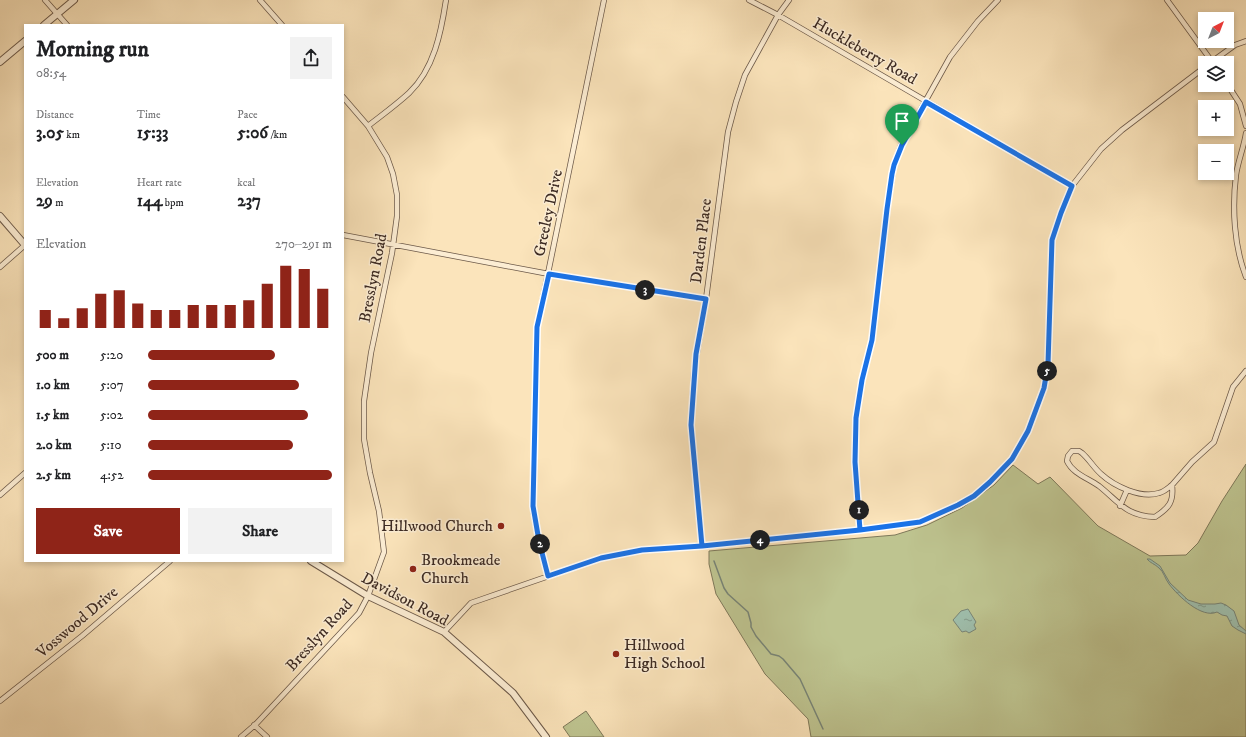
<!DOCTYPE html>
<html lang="en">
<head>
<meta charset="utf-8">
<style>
  :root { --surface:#fff; --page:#f2f2f2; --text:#202124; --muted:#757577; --accent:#8f2418 }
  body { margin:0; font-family:"IM FELL DW Pica",serif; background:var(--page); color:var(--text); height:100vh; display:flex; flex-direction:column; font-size:15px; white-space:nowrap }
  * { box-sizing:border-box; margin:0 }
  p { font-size:13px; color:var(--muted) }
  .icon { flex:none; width:22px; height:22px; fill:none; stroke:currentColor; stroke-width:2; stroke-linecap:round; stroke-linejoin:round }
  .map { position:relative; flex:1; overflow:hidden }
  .panel { position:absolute; left:24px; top:24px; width:320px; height:538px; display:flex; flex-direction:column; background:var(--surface); border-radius:0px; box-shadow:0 2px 6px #0003 }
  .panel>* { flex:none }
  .needle { width:26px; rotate:42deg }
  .tools { position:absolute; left:1198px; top:12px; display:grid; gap:8px }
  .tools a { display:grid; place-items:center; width:36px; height:36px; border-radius:0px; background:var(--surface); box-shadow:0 2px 6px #0003; font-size:20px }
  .pin { position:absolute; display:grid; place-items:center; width:34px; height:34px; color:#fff; margin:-41px -17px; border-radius:50% 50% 50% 0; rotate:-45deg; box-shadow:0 0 4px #0007 }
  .pin .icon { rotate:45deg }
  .km { position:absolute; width:20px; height:20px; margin:-10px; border-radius:50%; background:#222; color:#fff; font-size:11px; line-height:20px; text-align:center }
  .round { display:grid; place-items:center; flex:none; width:42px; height:42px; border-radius:0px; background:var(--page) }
  .summary { display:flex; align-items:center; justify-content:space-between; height:68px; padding:0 12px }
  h1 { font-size:22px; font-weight:800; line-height:30px }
  .stats { display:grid; grid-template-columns:repeat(3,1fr); gap:6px; height:68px; padding:4px 12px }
  .stats div { display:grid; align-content:center }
  .stats b { font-size:17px; font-weight:800 }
  .stats small { font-size:11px; font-weight:400 }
  .stats p { font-size:11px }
  .chart { height:112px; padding:8px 12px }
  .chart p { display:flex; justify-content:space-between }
  .chart svg { width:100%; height:72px; margin-top:4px; stroke:var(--accent); stroke-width:6 }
  .button { display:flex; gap:8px; margin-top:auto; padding:8px 12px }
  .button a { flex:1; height:46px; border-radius:0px; background:var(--accent); color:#fff; font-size:16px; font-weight:800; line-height:46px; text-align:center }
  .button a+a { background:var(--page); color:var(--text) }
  ul { padding:0 12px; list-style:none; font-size:13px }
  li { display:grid; grid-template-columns:64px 48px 1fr; align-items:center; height:30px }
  li i { height:10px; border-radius:5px; background:var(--accent) }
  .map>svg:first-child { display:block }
  .green { fill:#bec490; stroke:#7e785a }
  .water { fill:url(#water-ripples); stroke:#788476 }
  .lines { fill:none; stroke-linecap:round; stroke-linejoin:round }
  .stream { stroke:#788476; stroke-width:1.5 }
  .minor-casing { stroke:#6c5949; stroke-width:6 }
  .tertiary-casing { stroke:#6c5949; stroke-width:8 }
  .minor { stroke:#fcedd3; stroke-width:4.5 }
  .tertiary { stroke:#fcedd3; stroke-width:6 }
  .route-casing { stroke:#fff; stroke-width:8 }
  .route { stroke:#1a73e8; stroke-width:5 }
  .poi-dot { fill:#8f2418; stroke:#fcedd3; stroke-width:1.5 }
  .labels { text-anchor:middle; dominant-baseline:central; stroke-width:3; stroke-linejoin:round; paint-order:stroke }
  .street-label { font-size:16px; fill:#3d2b23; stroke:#fcedd3 }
  .poi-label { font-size:16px; fill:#3d2b23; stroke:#fcedd3; text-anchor:start }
</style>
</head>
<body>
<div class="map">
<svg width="1246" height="737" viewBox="0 0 1246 737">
  <defs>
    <pattern id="water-ripples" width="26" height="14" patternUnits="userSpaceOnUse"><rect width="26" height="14" fill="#9fbfad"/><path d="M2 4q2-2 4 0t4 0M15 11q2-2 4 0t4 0" fill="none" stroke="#839b8c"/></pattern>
  </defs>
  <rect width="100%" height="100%" fill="#fbe4bb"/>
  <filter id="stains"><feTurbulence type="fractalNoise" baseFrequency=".005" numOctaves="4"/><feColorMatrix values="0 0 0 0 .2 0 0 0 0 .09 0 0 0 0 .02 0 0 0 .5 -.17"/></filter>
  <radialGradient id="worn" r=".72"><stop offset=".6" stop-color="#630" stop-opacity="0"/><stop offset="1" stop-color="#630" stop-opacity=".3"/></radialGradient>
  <path class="green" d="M1246 464V737H811L808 719 765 674 716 594 709 564V551L895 535 927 525 962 508 994 485 1013 465 1038 484 1050 477 1098 526 1150 556 1186 555 1198 543 1222 501Z
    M586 711 604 737H570L563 727Z"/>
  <path class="water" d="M1147 559H1150L1160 566 1170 583 1188 600 1201 604H1215L1221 603 1226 605 1234 611 1239 625 1246 631V634L1238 630 1232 626 1227 616 1222 615 1217 612C1202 619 1178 596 1169 584 1165 579 1164 572 1159 568 1155 564 1150 563 1147 559Z
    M968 609 976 622 974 625 976 629 969 633 966 631 962 632 953 620 961 611Z"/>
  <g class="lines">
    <path class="stream" d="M714 561 724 588 728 594 748 612 751 623V627L756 636 771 654 779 656 783 659 800 679 823 729"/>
    <g class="minor-casing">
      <path id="minor" d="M45 0 67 25
        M260 0 282 25
        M749 0 778 15 1072 186
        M1167 0 1213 63
        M1210 63 1235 45 1246 41
        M1227 84 1240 104 1246 126
        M368 126C382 115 396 105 409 93 434 69 441 33 446 0
        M1246 133C1244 147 1238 161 1236 175 1232 208 1234 246 1246 277
        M343 235 549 274 706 299
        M0 267 25 245
        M1072 451H1079L1082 453C1089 459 1094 468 1101 474 1114 486 1141 499 1159 493 1164 492 1168 488 1172 485 1174 502 1169 508 1155 517 1126 516 1119 502 1099 486 1088 478 1073 474 1067 461L1068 456Z
        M1172 485 1192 462 1214 442 1233 387 1246 371
        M0 495 25 473
        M1120 506 1127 490
        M860 530 855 462 856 418 862 380 872 340 887 209 894 165 901 145 950 57 978 21 998 0
        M702 546 691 425 694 371 706 299 728 132 736 102 745 75 778 15 789 0
        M548 576 539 541 533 510 537 327 604 0
        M444 632 471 603 601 558 642 550 702 546 860 530 920 522 958 505 975 496 990 482 1012 459 1028 431 1044 388 1048 364 1052 240 1061 213 1072 186 1101 149 1122 130 1205 67
        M0 701 82 636 170 561
        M254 725 267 737
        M241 737 256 724 359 613 368 596 384 552 379 511 370 473 364 439V401L371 353 392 253 397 216V195L393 174 387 157 368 126 343 97"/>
    </g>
    <g class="tertiary-casing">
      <path id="tertiary" d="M44 25 74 0
        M0 62 25 41
        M0 216 25 245
        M311 561 368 596 444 632 513 693 546 737"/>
    </g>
    <use href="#minor" class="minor"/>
    <use href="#tertiary" class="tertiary"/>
  </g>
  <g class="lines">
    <g class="route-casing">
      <path id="route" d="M902 145 894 165 892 174 887 209 872 340 862 380 856 418 855 462 860 530 702 546 642 550 601 558 548 576 539 541 533 506 537 327 549 274 706 299 696 354 691 425 702 546 860 530 920 522 958 505 974 496 990 482 1012 459 1028 431 1044 388 1048 364 1052 240 1061 213 1072 186 926 102 902 145"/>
    </g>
    <use href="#route" class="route"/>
  </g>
  <g class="poi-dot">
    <circle cx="501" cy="526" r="4"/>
    <circle cx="413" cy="569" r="4"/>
    <circle cx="616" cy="654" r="4"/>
  </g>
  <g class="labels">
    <g class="street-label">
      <text transform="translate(865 51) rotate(30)">Huckleberry Road</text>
      <text transform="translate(548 213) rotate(-78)">Greeley Drive</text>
      <text transform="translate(701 241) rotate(-83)">Darden Place</text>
      <text transform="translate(373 278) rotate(-79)">Bresslyn Road</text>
      <text transform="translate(405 599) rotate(28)">Davidson Road</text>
      <text transform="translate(77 622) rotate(-40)">Vosswood Drive</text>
      <text transform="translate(319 635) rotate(-48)">Bresslyn Road</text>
    </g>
    <g class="poi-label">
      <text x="493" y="526" text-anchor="end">Hillwood Church</text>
      <text x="421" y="560">Brookmeade<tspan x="421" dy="18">Church</tspan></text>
      <text x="624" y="645">Hillwood<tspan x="624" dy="18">High School</tspan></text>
    </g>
  </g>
  <rect width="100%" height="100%" filter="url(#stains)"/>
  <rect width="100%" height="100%" fill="url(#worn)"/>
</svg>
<div class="tools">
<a><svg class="needle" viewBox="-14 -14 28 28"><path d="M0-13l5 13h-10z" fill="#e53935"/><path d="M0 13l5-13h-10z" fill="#757577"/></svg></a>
<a><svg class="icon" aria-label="layers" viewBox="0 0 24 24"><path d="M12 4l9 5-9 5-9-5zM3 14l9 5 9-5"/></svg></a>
<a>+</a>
<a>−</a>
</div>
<div class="pin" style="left:902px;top:145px;background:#1e9e55"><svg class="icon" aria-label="arrive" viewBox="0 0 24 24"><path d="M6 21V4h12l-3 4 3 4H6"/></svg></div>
<b class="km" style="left:859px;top:510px">1</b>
<b class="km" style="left:540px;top:544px">2</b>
<b class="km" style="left:645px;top:290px">3</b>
<b class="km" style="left:760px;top:540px">4</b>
<b class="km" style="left:1047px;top:371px">5</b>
<section class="panel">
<div class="summary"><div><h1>Morning run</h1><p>08:54</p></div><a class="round"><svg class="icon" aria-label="share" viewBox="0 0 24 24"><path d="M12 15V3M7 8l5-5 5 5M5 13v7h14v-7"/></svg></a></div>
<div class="stats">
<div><p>Distance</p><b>3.05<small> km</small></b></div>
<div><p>Time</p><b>15:33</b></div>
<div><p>Pace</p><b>5:06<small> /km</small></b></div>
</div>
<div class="stats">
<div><p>Elevation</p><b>29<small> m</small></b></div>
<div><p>Heart rate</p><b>144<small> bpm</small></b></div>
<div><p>kcal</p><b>237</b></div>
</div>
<div class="chart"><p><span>Elevation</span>270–291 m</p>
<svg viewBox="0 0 160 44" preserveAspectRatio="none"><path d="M5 44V33M15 44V38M25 44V32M35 44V23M45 44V21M55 44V29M65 44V33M75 44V33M85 44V30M95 44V30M105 44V30M115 44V27M125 44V17M135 44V6M145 44V8M155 44V20"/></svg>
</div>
<ul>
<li><b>500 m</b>5:20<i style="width:69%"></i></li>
<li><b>1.0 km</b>5:07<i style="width:82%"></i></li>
<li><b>1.5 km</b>5:02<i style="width:87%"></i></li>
<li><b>2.0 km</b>5:10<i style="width:79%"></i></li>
<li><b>2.5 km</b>4:52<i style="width:100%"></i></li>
</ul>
<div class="button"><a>Save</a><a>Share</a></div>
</section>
</div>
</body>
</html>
